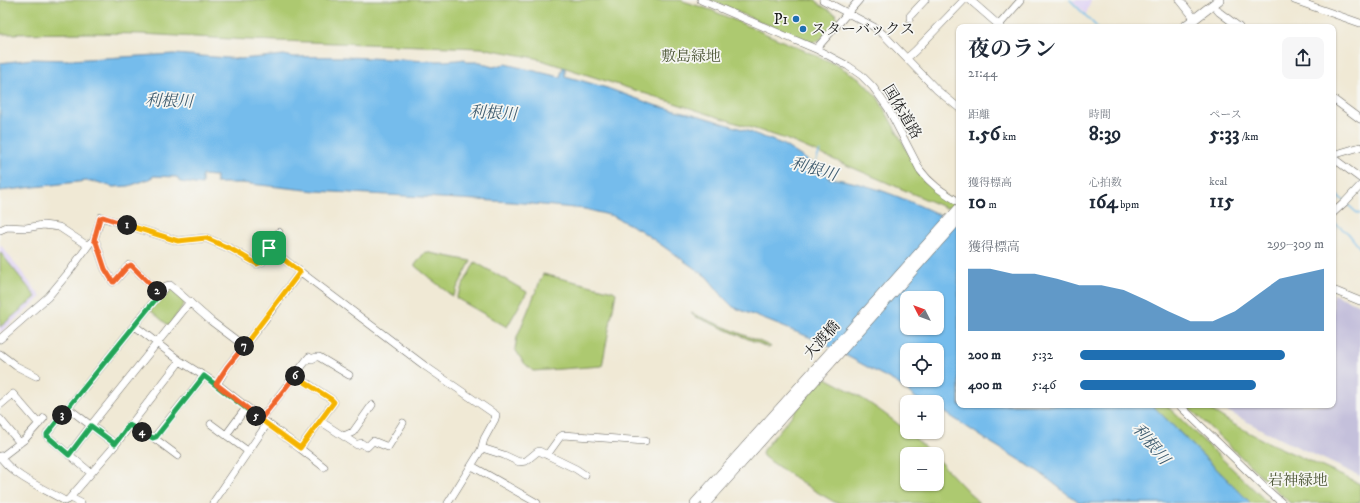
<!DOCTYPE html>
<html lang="ja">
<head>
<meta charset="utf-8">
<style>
  :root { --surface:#fff; --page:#f6f6f7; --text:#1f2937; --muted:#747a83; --accent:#1f6fb2 }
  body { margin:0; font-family:"IM FELL DW Pica","Noto Serif JP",serif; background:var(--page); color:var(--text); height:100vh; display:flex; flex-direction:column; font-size:15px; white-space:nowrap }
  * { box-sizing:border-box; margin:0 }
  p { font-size:13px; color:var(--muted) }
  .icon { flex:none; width:22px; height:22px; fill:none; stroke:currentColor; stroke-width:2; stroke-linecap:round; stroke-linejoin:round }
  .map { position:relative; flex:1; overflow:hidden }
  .sheet { position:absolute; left:956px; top:24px; width:380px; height:384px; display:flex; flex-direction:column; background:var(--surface); border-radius:8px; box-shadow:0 1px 3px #0004 }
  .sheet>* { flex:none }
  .needle { width:26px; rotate:312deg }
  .buttons { position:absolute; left:900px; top:291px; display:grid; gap:8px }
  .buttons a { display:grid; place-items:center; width:44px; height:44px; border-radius:8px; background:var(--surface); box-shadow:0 1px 3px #0004; font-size:20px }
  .pin { position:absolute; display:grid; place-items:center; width:34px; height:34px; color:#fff; margin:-17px; border-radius:8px; box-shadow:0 2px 6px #0006 }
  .km { position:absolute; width:20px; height:20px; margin:-10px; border-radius:50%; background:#222; color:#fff; font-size:11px; line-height:20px; text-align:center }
  .round { display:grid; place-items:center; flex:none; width:42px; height:42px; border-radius:8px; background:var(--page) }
  .headline { display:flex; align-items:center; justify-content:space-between; height:68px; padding:0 12px }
  h1 { font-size:22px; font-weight:700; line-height:30px }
  .stats { display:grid; grid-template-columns:repeat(3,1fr); gap:6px; height:68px; padding:4px 12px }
  .stats div { display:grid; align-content:center }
  .stats b { font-size:20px; font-weight:700 }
  .stats small { font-size:11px; font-weight:400 }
  .stats p { font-size:11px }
  .chart { height:112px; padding:8px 12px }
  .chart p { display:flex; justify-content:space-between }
  .chart svg { width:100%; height:72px; margin-top:4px; fill:var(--accent); opacity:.7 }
  ul { padding:0 12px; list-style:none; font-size:13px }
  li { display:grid; grid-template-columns:64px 48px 1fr; align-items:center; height:30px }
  li i { height:10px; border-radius:5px; background:var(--accent) }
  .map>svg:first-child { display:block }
  .built { fill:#e0d4f4 }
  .industrial { fill:#c4c0db }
  .green { fill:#adc96f; stroke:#647246 }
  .water { fill:#74bcec; stroke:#486c84; fill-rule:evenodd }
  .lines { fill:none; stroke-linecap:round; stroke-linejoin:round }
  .stream { stroke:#74bcec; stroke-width:1.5 }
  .minor-casing { stroke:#66645d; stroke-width:8 }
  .major-casing { stroke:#66645d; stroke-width:10 }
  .minor { stroke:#fff; stroke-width:7 }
  .major { stroke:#fff; stroke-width:9 }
  .split-1-casing { stroke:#fff; stroke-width:8 }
  .split-2-casing { stroke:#fff; stroke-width:8 }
  .split-3-casing { stroke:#fff; stroke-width:8 }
  .split-4-casing { stroke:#fff; stroke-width:8 }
  .split-5-casing { stroke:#fff; stroke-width:8 }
  .split-6-casing { stroke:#fff; stroke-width:8 }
  .split-7-casing { stroke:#fff; stroke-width:8 }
  .split-8-casing { stroke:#fff; stroke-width:8 }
  .split-1 { stroke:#f5b400; stroke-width:5 }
  .split-2 { stroke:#f0652b; stroke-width:5 }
  .split-3 { stroke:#22a559; stroke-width:5 }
  .split-4 { stroke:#22a559; stroke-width:5 }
  .split-5 { stroke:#22a559; stroke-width:5 }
  .split-6 { stroke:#f5b400; stroke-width:5 }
  .split-7 { stroke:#f0652b; stroke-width:5 }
  .split-8 { stroke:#f5b400; stroke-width:5 }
  .poi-dot { fill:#1f6fb2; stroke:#f6f6f2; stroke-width:1.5 }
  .labels { text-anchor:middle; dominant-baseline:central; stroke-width:3.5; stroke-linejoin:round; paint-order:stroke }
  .poi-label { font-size:15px; fill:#1c1c1c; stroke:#f6f6f2; text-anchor:end }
  .park-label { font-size:15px; fill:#4f5939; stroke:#f6f6f2 }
  .street-label { font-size:15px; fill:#1c1c1c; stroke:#f6f6f2 }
  .water-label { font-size:16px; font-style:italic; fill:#3f5c6f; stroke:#f6f6f2 }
</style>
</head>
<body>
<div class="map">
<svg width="1360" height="503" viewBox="0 0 1360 503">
  <rect width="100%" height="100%" fill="#f6f6f2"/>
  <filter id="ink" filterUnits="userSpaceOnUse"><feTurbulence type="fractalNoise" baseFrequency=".025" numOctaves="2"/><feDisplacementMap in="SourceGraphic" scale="8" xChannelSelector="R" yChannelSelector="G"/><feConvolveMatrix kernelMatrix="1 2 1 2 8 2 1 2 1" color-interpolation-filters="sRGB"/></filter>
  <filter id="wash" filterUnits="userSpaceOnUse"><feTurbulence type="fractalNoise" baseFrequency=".012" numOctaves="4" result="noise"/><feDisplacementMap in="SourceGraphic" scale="16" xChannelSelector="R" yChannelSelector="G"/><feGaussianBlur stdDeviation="0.9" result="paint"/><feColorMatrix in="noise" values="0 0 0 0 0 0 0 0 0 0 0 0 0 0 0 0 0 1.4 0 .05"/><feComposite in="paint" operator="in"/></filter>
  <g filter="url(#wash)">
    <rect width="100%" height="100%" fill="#f0e9d5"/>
    <path class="built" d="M1072 0H1091L1086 14Z
      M0 244 41 297 0 333Z"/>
    <path class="industrial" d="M1333 294 1360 305V476L1270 434 1216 405H1333Z"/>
    <path class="green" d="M0 0H680L711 10 833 63 859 78 878 98 923 179 930 186 953 202 950 207 946 208 786 139 535 58 504 52 481 48 250 40 142 34 89 33 0 34Z
      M709 0H816L820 5 836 14 838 21C829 30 822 44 808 42Z
      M0 252 36 297 0 327Z
      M425 252 471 261 453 296H452L415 266V265Z
      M475 262 527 292 507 327 456 298Z
      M543 274 613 291 616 293 602 366 533 371 523 362 515 349 517 337Z
      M167 288H170L186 301 169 326 150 310Z
      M691 313 768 345 771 347H767L694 316Z
      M824 377C866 398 899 422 932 454H907V484H937V459L979 503H836L810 488 764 457 762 454 763 450Z
      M1152 405H1166L1268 503H1251Z
      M1186 405H1203L1233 424 1263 440 1360 484V503H1290Z"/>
    <path class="water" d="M174 54 241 59 284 55 293 57C325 56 356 57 388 59 414 60 439 63 465 59L467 62H481L486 65 493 67 505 64 560 77 563 67 565 68V76L607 88 657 106 693 114 739 128 782 144 824 171 829 178C873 183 919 205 959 224V405H1152L1251 503H1079L1039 472 985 439 937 407V402H924L917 399 897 383 819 341 733 307 725 299 707 277 640 230 613 216 585 209 512 202 316 191 241 183H216V176L202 175V185L180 182 177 177 154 176 149 179 129 186 113 187 97 182 86 181 0 191V63L32 59 69 60ZM907 298H937V328H907ZM907 350H937V380H907Z"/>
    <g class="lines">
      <path class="stream" d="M1070 0 1097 27
        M814 166 820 151
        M1333 193 1343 200
        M1347 204 1356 212 1360 214
        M1333 222 1348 233 1360 248"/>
    </g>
  </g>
  <g filter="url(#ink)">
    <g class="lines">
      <g class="minor-casing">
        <path id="minor" d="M701 0 816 49 848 66 861 75 873 87 888 108 920 170C932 186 943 192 959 202
          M823 0 874 27 883 34 937 90 959 108
          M970 0 1001 27
          M1180 0 1195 19
          M1294 0 1360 23
          M1213 5 1219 12 1239 27
          M910 18V16L925 0
          M999 25 1021 0
          M816 49 859 0
          M907 58 915 51 964 0
          M1333 99 1360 119
          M1333 155 1360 147
          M1333 158 1360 178
          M1333 213 1345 202 1360 186
          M0 230 7 227 26 228 43 225 59 227 88 246
          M94 240 96 242 105 269 113 282 116 280 129 265H131L160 294
          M269 248 425 366 496 415 495 419 484 439 481 450 448 503
          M1333 290 1360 301
          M135 326 180 361 217 384 324 467
          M0 339 48 297 69 272 90 243 94 240 101 217 178 241 206 238 231 249 257 264 262 262 279 232
          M0 354 16 366 36 376
          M295 375 331 399 334 402 300 448
          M217 384 227 367 263 322 300 272
          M0 405 13 394 39 424
          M1179 405 1263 486 1282 503
          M68 408 115 444
          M0 419 20 443
          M261 419 309 357 312 359 316 357H319L349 375
          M320 421 354 443 357 445 361 443 367 447 373 441 388 447 403 423
          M211 424 249 452
          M129 425 154 438 204 376
          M226 435 246 408
          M344 436 353 432 372 405
          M154 438 178 456
          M482 448 504 455 519 462 526 461 537 452 539 451 576 469 585 475
          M69 455 92 424 190 302
          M547 455 560 437 563 435 645 441
          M0 456C12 476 45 489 65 501L68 500 112 449 180 361
          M0 458 25 439 44 418
          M472 466 537 503
          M91 473 47 436V434L166 286 170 285 211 321 244 346
          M71 498 81 503
          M213 503 267 424"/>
      </g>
      <g class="major-casing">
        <path id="major" d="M1184 27 1219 0
          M695 503 959 208
          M706 503 959 219"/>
      </g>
      <use href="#minor" class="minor"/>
      <use href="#major" class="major"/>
    </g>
  </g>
  <g class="lines" filter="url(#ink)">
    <g class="split-1-casing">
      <path id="split-1" d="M127 225 178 241 206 238 231 249 257 264 262 262 269 248"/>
    </g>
    <g class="split-2-casing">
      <path id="split-2" d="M127 225 103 217 100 218 94 240 96 242 105 269 113 282H114L127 267 131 265 157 291"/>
    </g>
    <g class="split-3-casing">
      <path id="split-3" d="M62 415 160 294 157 291"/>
    </g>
    <g class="split-4-casing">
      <path id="split-4" d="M62 415 47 434V436L69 455 91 426 115 444 129 425 142 432"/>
    </g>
    <g class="split-5-casing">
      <path id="split-5" d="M142 432 153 438 156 437 204 376 256 416"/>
    </g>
    <g class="split-6-casing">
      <path id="split-6" d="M256 416 300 448 334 402 331 399 295 376"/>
    </g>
    <g class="split-7-casing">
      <path id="split-7" d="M244 346 227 367 216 384 261 419 295 376"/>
    </g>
    <g class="split-8-casing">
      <path id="split-8" d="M244 346 300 272 269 248"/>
    </g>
    <use href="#split-1" class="split-1"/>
    <use href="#split-2" class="split-2"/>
    <use href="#split-3" class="split-3"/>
    <use href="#split-4" class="split-4"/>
    <use href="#split-5" class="split-5"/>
    <use href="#split-6" class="split-6"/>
    <use href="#split-7" class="split-7"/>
    <use href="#split-8" class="split-8"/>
  </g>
  <g class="poi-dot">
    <circle cx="796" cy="19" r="4"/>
    <circle cx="803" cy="29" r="4"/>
  </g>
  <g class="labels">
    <g class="poi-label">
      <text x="788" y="19">P1</text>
      <text x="811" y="29" text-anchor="start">スターバックス</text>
    </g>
    <g class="park-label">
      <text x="691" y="56">敷島緑地</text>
      <text x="1298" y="480">岩神緑地</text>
    </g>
    <g class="street-label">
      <text transform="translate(902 112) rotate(59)">国体道路</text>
      <text transform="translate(822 340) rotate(-48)">大渡橋</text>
    </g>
    <g class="water-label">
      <text transform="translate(169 101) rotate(2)">利根川</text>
      <text transform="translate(493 113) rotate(3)">利根川</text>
      <text transform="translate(814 169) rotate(16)">利根川</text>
      <text transform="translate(1151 444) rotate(50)">利根川</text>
    </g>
  </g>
</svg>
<div class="buttons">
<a><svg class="needle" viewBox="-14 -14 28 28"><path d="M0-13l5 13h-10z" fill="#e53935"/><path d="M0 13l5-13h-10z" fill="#747a83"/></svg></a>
<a><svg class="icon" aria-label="locate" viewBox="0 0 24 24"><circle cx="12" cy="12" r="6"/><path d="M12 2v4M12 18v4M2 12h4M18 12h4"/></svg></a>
<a>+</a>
<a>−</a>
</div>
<div class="pin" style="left:269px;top:248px;background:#1e9e55"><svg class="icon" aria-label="arrive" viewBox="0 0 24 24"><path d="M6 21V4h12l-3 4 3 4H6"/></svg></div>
<b class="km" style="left:127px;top:225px">1</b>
<b class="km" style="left:157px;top:291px">2</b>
<b class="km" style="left:62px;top:415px">3</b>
<b class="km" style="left:142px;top:432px">4</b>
<b class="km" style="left:256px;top:416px">5</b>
<b class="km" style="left:295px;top:376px">6</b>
<b class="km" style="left:244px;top:346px">7</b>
<section class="sheet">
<div class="headline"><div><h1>夜のラン</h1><p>21:44</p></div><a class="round"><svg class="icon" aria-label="share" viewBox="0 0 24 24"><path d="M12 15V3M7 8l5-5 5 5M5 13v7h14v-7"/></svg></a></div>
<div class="stats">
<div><p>距離</p><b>1.56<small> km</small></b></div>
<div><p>時間</p><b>8:39</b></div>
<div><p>ペース</p><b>5:33<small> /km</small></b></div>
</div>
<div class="stats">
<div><p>獲得標高</p><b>10<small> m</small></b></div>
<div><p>心拍数</p><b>164<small> bpm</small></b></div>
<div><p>kcal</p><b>115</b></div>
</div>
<div class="chart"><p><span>獲得標高</span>299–309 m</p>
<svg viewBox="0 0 160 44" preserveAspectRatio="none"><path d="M0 44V6L10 6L20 9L30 9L40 12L50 16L60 16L70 19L80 25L90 32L100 38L110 38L120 32L130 22L140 12L150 9L160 6V44z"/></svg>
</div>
<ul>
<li><b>200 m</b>5:32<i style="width:84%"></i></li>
<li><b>400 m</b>5:46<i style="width:72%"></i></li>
</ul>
</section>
</div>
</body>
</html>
